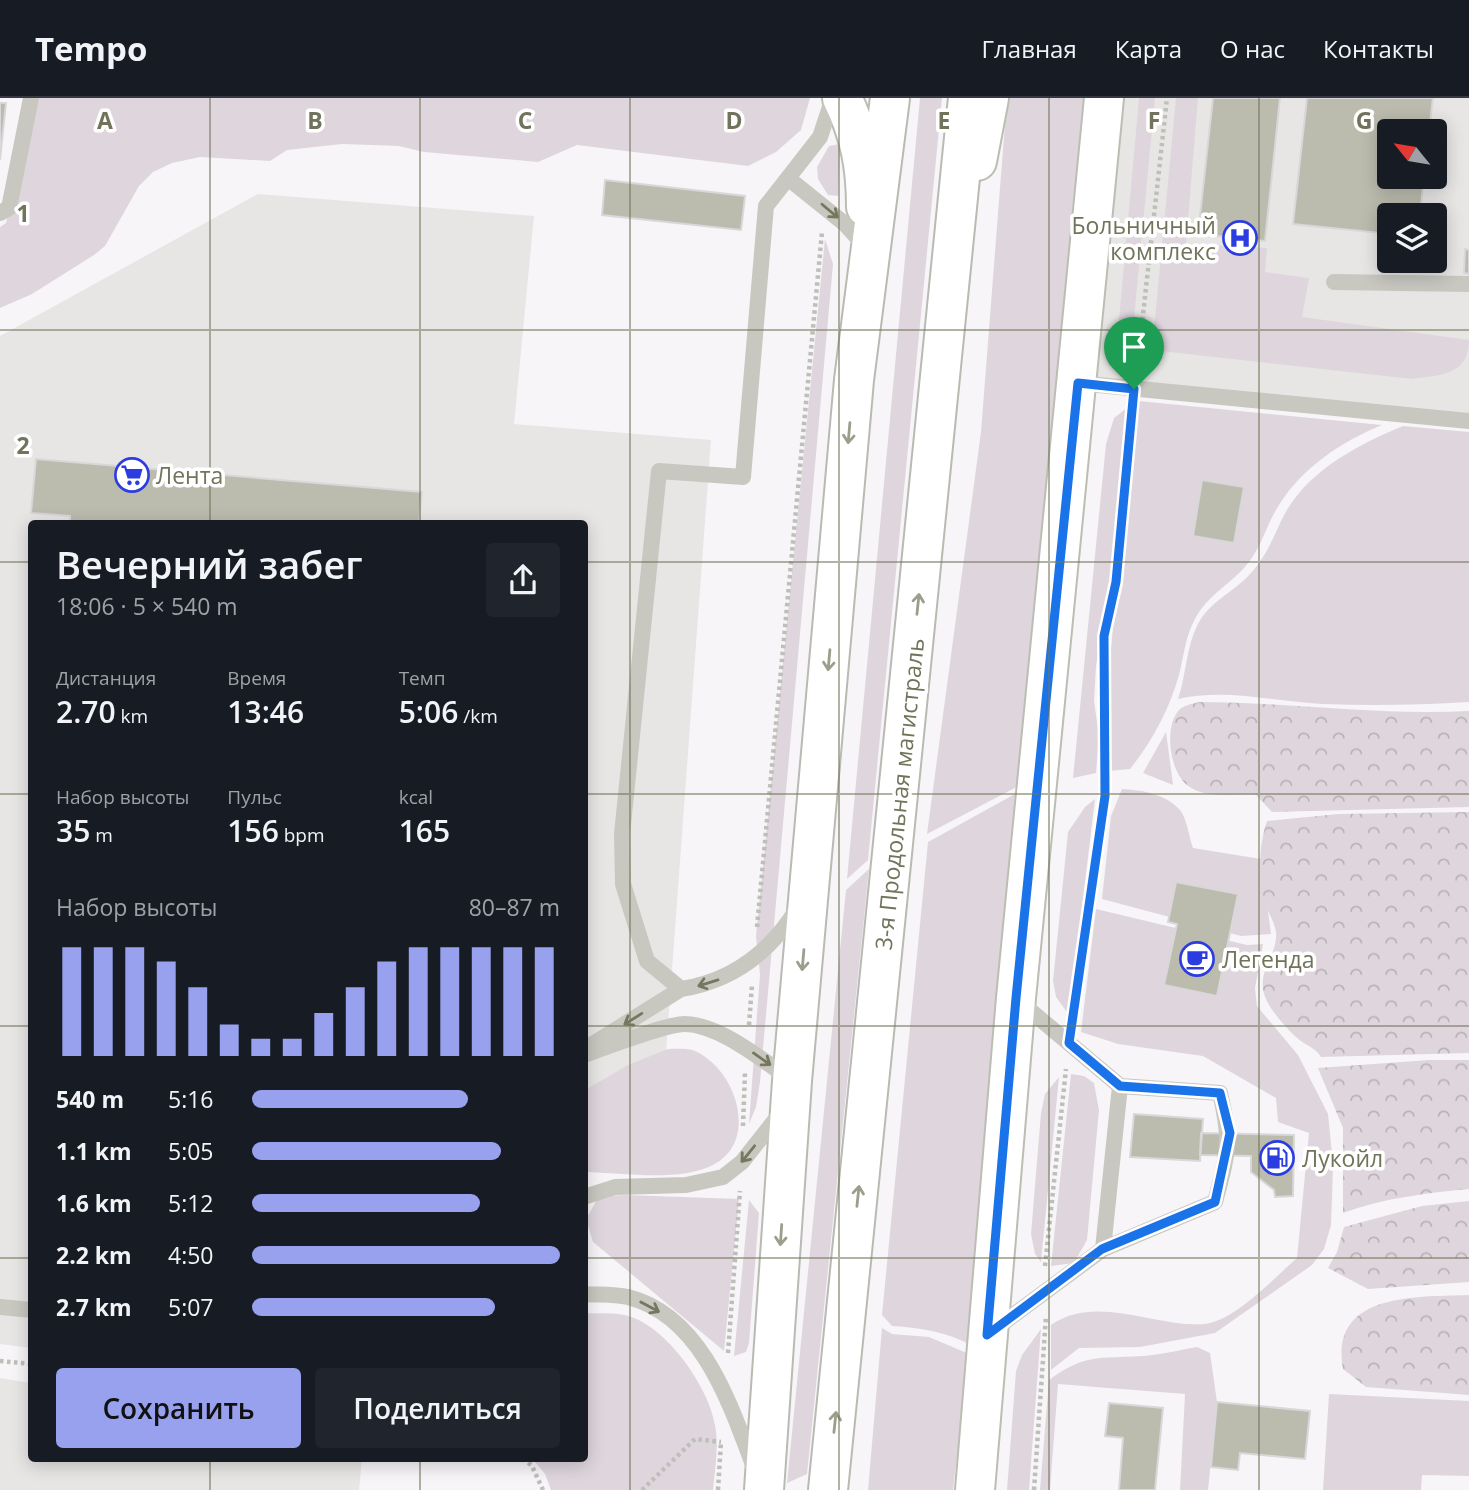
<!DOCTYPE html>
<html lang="ru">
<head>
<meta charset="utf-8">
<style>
  :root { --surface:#171b24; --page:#20242c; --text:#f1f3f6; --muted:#9ea1a6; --line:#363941; --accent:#98a1ed }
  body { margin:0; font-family:"Open Sans",sans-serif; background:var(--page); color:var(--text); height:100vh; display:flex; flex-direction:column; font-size:26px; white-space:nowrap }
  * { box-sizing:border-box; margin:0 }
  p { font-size:23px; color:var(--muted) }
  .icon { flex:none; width:38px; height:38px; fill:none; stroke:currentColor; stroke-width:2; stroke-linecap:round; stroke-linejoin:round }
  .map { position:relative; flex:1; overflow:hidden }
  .side { position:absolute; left:28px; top:422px; width:560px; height:942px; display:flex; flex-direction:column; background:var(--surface); border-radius:7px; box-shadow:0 4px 18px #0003 }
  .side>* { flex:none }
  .needle { width:46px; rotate:300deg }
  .tools { position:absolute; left:1377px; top:21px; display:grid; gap:14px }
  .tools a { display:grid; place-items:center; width:70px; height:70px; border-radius:7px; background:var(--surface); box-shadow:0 4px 18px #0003; font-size:35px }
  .pin { position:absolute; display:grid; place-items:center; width:60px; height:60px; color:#fff; margin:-72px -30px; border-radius:50% 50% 50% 0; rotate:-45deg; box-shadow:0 0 7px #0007 }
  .pin .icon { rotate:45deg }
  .round { display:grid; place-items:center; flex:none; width:74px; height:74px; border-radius:7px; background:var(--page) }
  .headline { display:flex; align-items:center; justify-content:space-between; height:119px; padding:0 28px }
  h1 { font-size:38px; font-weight:600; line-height:52px }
  .figures { display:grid; grid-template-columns:repeat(3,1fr); gap:10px; height:119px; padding:7px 28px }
  .figures div { display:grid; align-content:center }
  .figures b { font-size:30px; font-weight:600 }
  .figures small { font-size:19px; font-weight:400 }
  .figures p { font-size:19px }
  .chart { height:196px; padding:14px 28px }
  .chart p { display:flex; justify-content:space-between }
  .chart svg { width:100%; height:126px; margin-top:7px; stroke:var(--accent); stroke-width:6 }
  .button { display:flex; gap:14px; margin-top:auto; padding:14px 28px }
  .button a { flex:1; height:80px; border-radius:7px; background:var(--accent); color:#111; font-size:28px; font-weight:600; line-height:80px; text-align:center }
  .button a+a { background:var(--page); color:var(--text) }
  ul { padding:0 28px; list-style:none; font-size:23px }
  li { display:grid; grid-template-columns:112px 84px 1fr; align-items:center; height:52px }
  li i { height:18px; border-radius:9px; background:var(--accent) }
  header { display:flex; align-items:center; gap:42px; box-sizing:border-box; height:98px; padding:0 35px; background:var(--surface); border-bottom:2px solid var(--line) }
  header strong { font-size:33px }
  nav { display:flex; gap:38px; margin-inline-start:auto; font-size:24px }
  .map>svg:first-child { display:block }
  .built { fill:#e7e6e5; fill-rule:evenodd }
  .grass { fill:#dfd6dd }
  .forest { fill:url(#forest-crowns) }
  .building { fill:#bbbbae; stroke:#d8d7d9; stroke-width:2 }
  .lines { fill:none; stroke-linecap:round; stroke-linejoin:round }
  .secondary-casing { stroke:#bcbdb3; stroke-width:42 }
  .highway-casing { stroke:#b9bab2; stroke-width:42 }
  .path { stroke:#bebfb9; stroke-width:4.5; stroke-dasharray:3.5 3.5; stroke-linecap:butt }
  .lane { stroke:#c8c8c1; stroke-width:16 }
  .secondary { stroke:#fff; stroke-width:38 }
  .highway { stroke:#fff; stroke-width:38 }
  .oneway { stroke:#75785f }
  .oneway2 { stroke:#9c9e8c }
  .route-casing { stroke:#fff; stroke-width:14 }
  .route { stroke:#1a73e8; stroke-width:9 }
  .grid { fill:none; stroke:#71745a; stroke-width:2; stroke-opacity:0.55 }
  .labels { text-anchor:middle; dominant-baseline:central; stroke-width:7; stroke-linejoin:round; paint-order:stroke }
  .poi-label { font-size:23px; fill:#71745a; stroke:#fff; text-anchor:start }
  .street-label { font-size:23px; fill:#71745a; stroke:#fff }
  .grid-label { font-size:23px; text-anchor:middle; font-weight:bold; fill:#71745a; stroke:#fff; stroke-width:7; stroke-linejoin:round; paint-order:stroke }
</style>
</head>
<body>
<header>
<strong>Tempo</strong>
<nav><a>Главная</a><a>Карта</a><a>О нас</a><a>Контакты</a></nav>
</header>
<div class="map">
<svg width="1469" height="1392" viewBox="0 0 1469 1392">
  <defs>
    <pattern id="forest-crowns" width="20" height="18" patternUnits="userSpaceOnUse" patternTransform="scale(1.75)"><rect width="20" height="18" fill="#dfd6dd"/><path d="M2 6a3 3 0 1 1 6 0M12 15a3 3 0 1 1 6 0" fill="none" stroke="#b9b2b6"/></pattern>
  </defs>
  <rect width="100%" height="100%" fill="#f7f5f8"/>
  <path class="built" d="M1104 0H1469V323L1078 285ZM1390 33H1435V79H1390ZM1390 117H1435V163H1390Z
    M258 96 534 118 514 326 711 342 657 1076 585 1073 584 425H32L31 1250 0 1246V238Z
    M0 1280 31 1285 32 1360H362L359 1392H0Z"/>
  <path class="grass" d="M31 0H810L801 32 776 54 748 68 577 47 538 64 424 54 399 48 342 46 287 52 270 63 200 59 172 65 153 74 139 88 105 148 94 157 32 196 0 210V129L6 125Z
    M920 0H942L868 762 847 781Z
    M1007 0H1087L1024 685 927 736 981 334Z
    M1139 0H1155L1130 263 1118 254 1117 244Z
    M1176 0H1198L1186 146 1267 150 1265 174 1309 180 1302 219 1469 242C1469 277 1441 277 1412 281L1152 252Z
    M840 46 838 98 828 97 818 81 817 69 829 48Z
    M825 141 833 166 760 984 756 1009 749 1026 760 876 756 838Z
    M1139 303 1382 327C1341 344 1303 369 1279 407 1267 425 1263 446 1249 464 1233 485 1208 496 1195 521 1185 539 1184 558 1179 577 1169 612 1153 642 1130 671L1109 673V574L1113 529 1123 486 1134 314Z
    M1127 310 1112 482 1096 568 1094 603 1099 638 1096 675 1073 680 1106 346 1114 320Z
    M1403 328 1469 334V604C1421 607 1371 608 1323 606 1274 604 1227 590 1178 601 1186 578 1186 550 1197 528 1208 504 1233 495 1250 476 1266 459 1272 442 1282 421 1305 374 1357 347 1403 328Z
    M1166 634 1173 686V687L1143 675Z
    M1024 691 973 1248C947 1234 922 1230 892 1228L882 1217 928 744Z
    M1122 691C1141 692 1166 696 1180 712 1187 720 1189 740 1193 750L1261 761 1271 836 1241 838 1102 801 1111 718Z
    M1095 701 1069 917 1056 899 1053 883 1068 734 1085 709Z
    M869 771 807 1376 787 1385 846 792Z
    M1096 811 1247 847 1263 846 1255 890 1257 908 1298 957 1328 1016 1333 1065 1332 1100 1331 1127 1324 1151 1312 1167 1215 1235 1140 1249 1079 1250 1051 1272V1227C1096 1195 1156 1230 1205 1226 1235 1223 1275 1179 1297 1160L1309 1035 1278 1024 1276 1000 1203 958 1118 946 1081 934Z
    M668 951C677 951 688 950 695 953 736 971 760 1043 713 1067 680 1084 622 1075 585 1074V992L628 967Z
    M1071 976 1084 978 1094 985 1099 1012 1087 1142 1074 1165 1051 1168Z
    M1059 979 1041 1164 1035 1156 1031 1136 1041 1015 1045 996Z
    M626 1097 739 1101 724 1253 593 1144 586 1121 599 1098Z
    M749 1102 759 1115 749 1245 746 1254 734 1258Z
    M585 1215C598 1216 615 1214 628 1218 666 1228 709 1289 715 1327 719 1348 715 1371 713 1392H551L545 1376 532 1360H584Z
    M882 1230 892 1236 929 1239 969 1256 953 1392H868Z
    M1041 1231 1029 1392H1007L1016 1273 1022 1257Z
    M1197 1249 1210 1255 1217 1304 1208 1392H1180L1185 1296 1058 1286 1050 1392H1040L1049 1282C1086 1255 1099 1261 1142 1258 1160 1257 1179 1252 1197 1249Z
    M1329 1296 1469 1303V1378L1422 1377 1421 1392H1323Z"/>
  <path class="forest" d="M1199 604C1289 604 1379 618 1469 613V709L1272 714 1256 697C1233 695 1206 702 1187 687 1169 672 1164 629 1179 612 1184 607 1192 606 1199 604Z
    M1469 714V955L1321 959C1315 949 1304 947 1296 939 1287 931 1271 913 1266 901 1254 875 1278 859 1276 834 1275 825 1269 817 1266 808 1258 782 1258 749 1267 723L1338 716Z
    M1429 962H1469V1091C1426 1095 1384 1100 1343 1115V1030L1318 970Z
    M1469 1103V1184L1368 1191 1328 1170 1337 1154 1344 1129 1422 1108Z
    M1469 1197V1297L1366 1289 1343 1271C1329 1194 1417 1199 1469 1197Z"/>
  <path class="building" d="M1213 0H1280L1265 143 1198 136Z
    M1307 0H1433L1429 33H1390V79H1424L1420 117H1390V136L1293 126Z
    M0 5H6L0 62Z
    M605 82 745 98 741 132 602 117Z
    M1465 151 1469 152V176L1464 175Z
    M36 361 422 394 419 425H70V418L31 415Z
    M1202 382 1244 389 1234 445 1193 438Z
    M1176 784 1238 796 1217 898 1164 887 1177 826 1168 824Z
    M1134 1016 1203 1021 1200 1063 1130 1059Z
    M1201 1035 1294 1037 1293 1098 1275 1099 1274 1092 1251 1074V1058L1200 1057Z
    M1217 1304 1310 1313 1305 1361 1240 1355 1238 1372 1211 1369Z
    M1109 1305 1163 1310 1155 1392H1119L1123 1340 1105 1338Z"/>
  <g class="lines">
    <g class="secondary-casing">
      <path id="secondary" d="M842 0C860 36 866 69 866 109
        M977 63 989 0
        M975 1392 1016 900 1104 0"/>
    </g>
    <g class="highway-casing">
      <path id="highway" d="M764 1392 792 983 854 282 890 0
        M828 1392 968 0"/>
    </g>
    <path class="path" d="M1137 271 1167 0
      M757 829 822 134
      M1073 921 1105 698 1104 538 1116 484 1131 311
      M749 927 752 887
      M743 1028 745 974
      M1045 1168 1066 971
      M728 1255 740 1093
      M0 1263 32 1266
      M523 1360 532 1368 543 1392
      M642 1392 695 1341 721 1344
      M718 1392 721 1344
      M1034 1392 1046 1218"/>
    <path class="lane" d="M789 81 845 126 866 149
      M0 115 9 110 31 0
      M1334 184 1469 186
      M1078 285 1469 323
      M797 811C770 854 732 883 681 891L647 863 623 786 622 736 659 373 743 379 766 108 820 39 833 0
      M588 949 681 891
      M584 957C604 950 666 926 684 926 719 926 762 962 790 981
      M584 1099 615 1089 686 1087 723 1079 742 1064 783 1012
      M1103 1151 1215 1104C1228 1055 1232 1045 1220 995L1120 988
      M584 1196C598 1197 614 1196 628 1199 703 1218 731 1309 755 1372
      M0 1209 32 1212
      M992 1233 1103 1151 1120 988 1020 904"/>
    <use href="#secondary" class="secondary"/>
    <use href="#highway" class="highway"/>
  </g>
  <defs><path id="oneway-shaft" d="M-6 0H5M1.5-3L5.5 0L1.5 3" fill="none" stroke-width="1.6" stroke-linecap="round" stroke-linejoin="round" transform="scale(1.75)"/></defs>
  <g class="oneway">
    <use href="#oneway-shaft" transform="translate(830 113) rotate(40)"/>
    <use href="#oneway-shaft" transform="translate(708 885) rotate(163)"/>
    <use href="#oneway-shaft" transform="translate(633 921) rotate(148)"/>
    <use href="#oneway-shaft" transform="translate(762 961) rotate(35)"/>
    <use href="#oneway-shaft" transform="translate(748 1056) rotate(129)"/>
    <use href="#oneway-shaft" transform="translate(650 1209) rotate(28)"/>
  </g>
  <g class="oneway2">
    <use href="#oneway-shaft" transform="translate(849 335) rotate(95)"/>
    <use href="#oneway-shaft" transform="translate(918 506) rotate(-84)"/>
    <use href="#oneway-shaft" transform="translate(829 562) rotate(95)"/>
    <use href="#oneway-shaft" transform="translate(803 862) rotate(95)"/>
    <use href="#oneway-shaft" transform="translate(858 1098) rotate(-84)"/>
    <use href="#oneway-shaft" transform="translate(781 1137) rotate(94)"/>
    <use href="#oneway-shaft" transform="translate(835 1324) rotate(-84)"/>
  </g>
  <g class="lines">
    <g class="route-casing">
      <path id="route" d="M1078 285 1134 291 1116 484 1104 538 1105 698 1069 945 1120 988 1220 995 1230 1035 1215 1104 1102 1151 987 1237 1016 900Z"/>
    </g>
    <use href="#route" class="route"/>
  </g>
  <path class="grid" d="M210 0V425M420 0V425M630 0V1392M839 0V1392M1049 0V1392M1259 0V1392M0 232H1469M0 464H32M584 464H1469M0 696H32M584 696H1469M0 928H32M584 928H1469M0 1160H32M584 1160H1469M210 1360V1392M420 1360V1392"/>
  <defs>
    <g id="hospital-ring" transform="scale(1.75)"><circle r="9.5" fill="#fff" stroke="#2b3de1" stroke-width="1.5"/><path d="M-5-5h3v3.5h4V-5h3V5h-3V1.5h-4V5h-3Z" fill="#2b3de1"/></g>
    <g id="supermarket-ring" transform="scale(1.75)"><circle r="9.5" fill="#fff" stroke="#2b3de1" stroke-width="1.5"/><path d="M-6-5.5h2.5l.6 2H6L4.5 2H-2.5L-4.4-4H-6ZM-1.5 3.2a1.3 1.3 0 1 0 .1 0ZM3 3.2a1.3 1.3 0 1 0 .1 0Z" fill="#2b3de1"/></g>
    <g id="cafe-ring" transform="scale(1.75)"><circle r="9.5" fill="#fff" stroke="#2b3de1" stroke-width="1.5"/><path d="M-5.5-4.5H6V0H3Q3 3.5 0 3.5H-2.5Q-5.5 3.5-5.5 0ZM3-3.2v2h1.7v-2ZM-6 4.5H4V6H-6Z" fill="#2b3de1"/></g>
    <g id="fuel-ring" transform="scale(1.75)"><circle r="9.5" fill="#fff" stroke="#2b3de1" stroke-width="1.5"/><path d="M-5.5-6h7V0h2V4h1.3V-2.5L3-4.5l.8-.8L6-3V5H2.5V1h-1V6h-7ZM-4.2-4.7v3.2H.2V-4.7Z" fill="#2b3de1"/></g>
  </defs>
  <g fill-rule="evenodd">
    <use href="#hospital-ring" x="1240" y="140"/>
    <use href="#supermarket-ring" x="132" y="377"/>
    <use href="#cafe-ring" x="1197" y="861"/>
    <use href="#fuel-ring" x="1277" y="1060"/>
  </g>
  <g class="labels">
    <g class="poi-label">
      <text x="1216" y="127" text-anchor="end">Больничный<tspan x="1216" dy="26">комплекс</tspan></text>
      <text x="156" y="377">Лента</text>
      <text x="1222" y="861">Легенда</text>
      <text x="1302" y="1060">Лукойл</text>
    </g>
    <g class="street-label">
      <text transform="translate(899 696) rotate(-84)">3-я Продольная магистраль</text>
    </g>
  </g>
  <g class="grid-label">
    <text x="105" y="31">A</text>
    <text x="315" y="31">B</text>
    <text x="525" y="31">C</text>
    <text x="734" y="31">D</text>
    <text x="944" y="31">E</text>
    <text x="1154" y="31">F</text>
    <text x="1364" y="31">G</text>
    <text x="23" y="124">1</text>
    <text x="23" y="356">2</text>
  </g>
</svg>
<div class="tools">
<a><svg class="needle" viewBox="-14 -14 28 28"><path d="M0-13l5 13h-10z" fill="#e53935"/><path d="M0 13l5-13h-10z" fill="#9ea1a6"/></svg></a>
<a><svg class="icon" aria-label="layers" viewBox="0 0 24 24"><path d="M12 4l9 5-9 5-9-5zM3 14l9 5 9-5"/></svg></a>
</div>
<div class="pin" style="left:1134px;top:291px;background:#1e9e55"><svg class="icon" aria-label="arrive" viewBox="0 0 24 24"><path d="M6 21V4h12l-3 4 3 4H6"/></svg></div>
<section class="side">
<div class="headline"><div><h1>Вечерний забег</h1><p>18:06 · 5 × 540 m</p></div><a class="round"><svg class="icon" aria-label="share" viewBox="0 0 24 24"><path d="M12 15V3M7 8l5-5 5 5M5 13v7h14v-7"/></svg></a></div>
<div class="figures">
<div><p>Дистанция</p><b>2.70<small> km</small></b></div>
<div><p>Время</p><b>13:46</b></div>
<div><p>Темп</p><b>5:06<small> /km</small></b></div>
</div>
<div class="figures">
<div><p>Набор высоты</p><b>35<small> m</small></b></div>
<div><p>Пульс</p><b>156<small> bpm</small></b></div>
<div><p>kcal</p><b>165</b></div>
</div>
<div class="chart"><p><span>Набор высоты</span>80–87 m</p>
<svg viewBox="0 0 160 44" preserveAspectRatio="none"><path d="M5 44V6M15 44V6M25 44V6M35 44V11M45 44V20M55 44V33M65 44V38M75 44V38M85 44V29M95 44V20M105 44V11M115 44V6M125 44V6M135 44V6M145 44V6M155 44V6"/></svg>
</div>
<ul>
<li><b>540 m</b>5:16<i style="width:70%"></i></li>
<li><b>1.1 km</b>5:05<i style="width:81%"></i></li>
<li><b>1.6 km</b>5:12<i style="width:74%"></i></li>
<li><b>2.2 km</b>4:50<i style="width:100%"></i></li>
<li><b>2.7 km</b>5:07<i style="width:79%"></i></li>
</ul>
<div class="button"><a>Сохранить</a><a>Поделиться</a></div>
</section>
</div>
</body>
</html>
